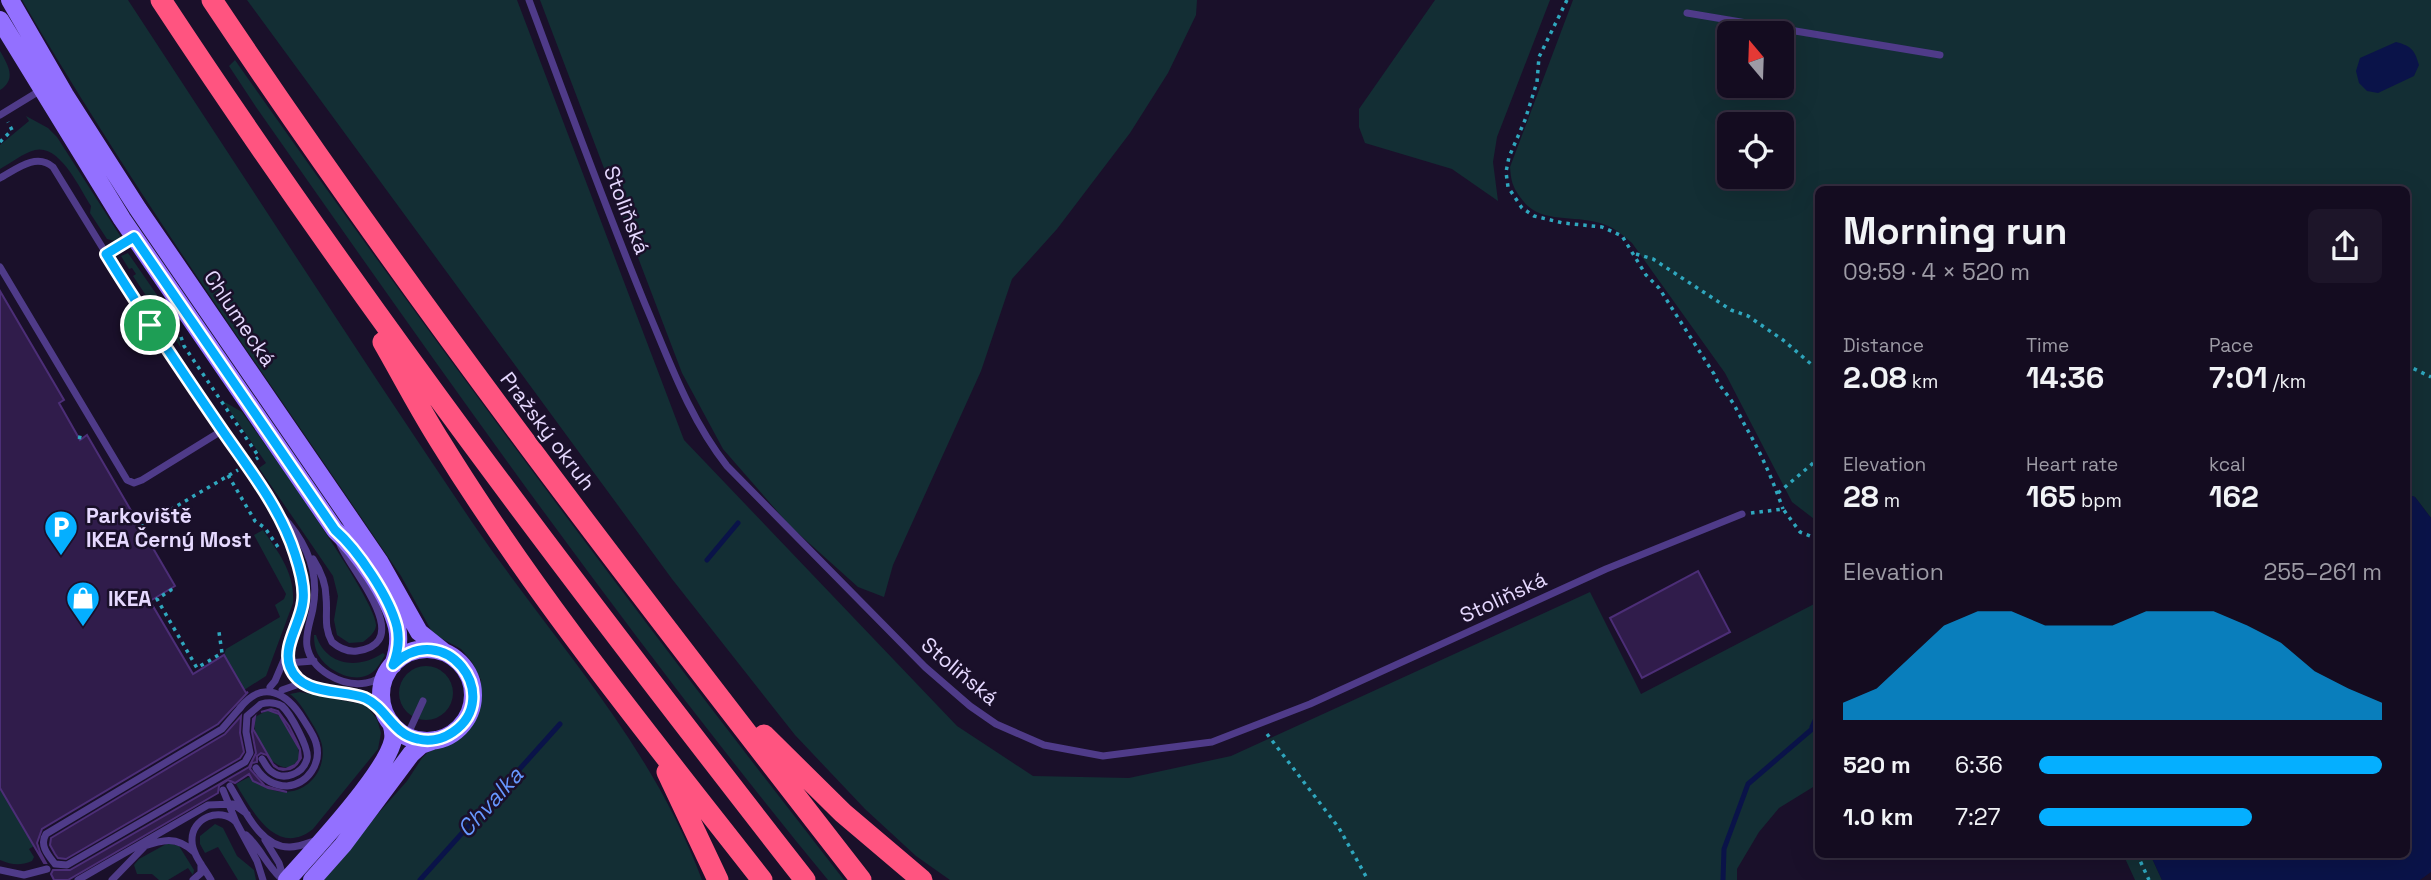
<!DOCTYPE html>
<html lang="en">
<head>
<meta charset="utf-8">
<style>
  :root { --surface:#140c20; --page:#1d1529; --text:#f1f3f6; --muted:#9d9ba5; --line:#332c3e; --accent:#05afff }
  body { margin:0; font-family:"Space Grotesk",sans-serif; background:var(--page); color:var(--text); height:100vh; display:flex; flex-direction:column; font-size:26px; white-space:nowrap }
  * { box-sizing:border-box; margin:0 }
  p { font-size:23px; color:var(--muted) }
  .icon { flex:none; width:38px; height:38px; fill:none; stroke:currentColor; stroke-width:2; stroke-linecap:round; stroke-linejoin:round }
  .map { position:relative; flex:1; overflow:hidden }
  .details { position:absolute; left:1815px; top:186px; width:595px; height:672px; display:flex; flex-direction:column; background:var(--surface); border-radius:10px; box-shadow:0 7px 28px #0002,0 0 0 2px var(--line) }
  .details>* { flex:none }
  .needle { width:46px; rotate:341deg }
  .controls { position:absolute; left:1717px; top:21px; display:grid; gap:14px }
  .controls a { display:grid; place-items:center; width:77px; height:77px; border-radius:10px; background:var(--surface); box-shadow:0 7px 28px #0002,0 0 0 2px var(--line); font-size:35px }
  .pin { position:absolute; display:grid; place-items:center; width:60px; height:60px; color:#fff; margin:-30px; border:4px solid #fff; border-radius:50%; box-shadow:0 2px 7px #0007 }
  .round { display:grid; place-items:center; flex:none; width:74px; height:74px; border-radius:10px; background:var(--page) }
  .headline { display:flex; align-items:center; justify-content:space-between; height:119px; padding:0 28px }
  h1 { font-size:38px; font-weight:700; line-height:52px }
  .metrics { display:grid; grid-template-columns:repeat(3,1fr); gap:10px; height:119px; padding:7px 28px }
  .metrics div { display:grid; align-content:center }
  .metrics b { font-size:30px; font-weight:700 }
  .metrics small { font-size:19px; font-weight:400 }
  .metrics p { font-size:19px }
  .chart { height:196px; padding:14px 28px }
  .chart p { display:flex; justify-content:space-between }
  .chart svg { width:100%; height:126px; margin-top:7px; fill:var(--accent); opacity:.7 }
  ul { padding:0 28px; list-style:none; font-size:23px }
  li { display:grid; grid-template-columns:112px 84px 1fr; align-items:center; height:52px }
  li i { height:18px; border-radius:9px; background:var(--accent) }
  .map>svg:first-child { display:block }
  .green { fill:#132e34; fill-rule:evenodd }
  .water { fill:#0a1349 }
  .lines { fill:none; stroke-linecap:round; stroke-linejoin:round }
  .stream { stroke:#0a1349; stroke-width:5 }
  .building { fill:#301c4b; stroke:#4c2e77; stroke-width:2 }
  .path { stroke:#2fa7be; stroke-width:3.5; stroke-dasharray:3.5 5; stroke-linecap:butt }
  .lane { stroke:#4f3b89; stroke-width:7 }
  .secondary { stroke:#9370ff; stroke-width:18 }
  .highway { stroke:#ff5480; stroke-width:21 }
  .lane-bridge { stroke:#4f3b89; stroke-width:7 }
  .route-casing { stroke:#fff; stroke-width:14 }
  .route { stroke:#05afff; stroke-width:9 }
  .labels { text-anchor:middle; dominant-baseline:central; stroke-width:5; stroke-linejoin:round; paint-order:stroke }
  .street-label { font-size:21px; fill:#e6d9ff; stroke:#1a102a }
  .poi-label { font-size:21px; font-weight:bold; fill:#e6d9ff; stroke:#1a102a; text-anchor:start }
  .water-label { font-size:23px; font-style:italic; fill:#6797ff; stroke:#1a102a }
</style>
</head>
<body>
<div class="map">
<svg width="2431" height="880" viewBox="0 0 2431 880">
  <rect width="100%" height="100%" fill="#1a102a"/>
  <path class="green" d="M22 0H128C243 175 357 352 474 525 555 643 652 744 702 880H319L407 781 422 758 427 753 463 736 476 719 481 705V680L472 662 461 649 437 636 431 630 401 576C272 385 138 199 22 0Z
    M247 0H517L684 440 957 726 1033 776 1129 778 1231 756 1590 592 1641 694 1818 602V784L1779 808 1759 832 1737 869V880H950L916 856 865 809 795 735 672 579Z
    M540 0H1197L1196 15 1168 73 1130 133 1057 229 1012 279 981 371 893 565 884 597 858 587 790 526 723 449 682 373Z
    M1435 0H1550L1497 137 1493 162 1498 201 1452 169 1365 143 1359 127V109Z
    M1573 0H2431V518L2415 497 2406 494V189H1818V522L1792 502 1725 373 1632 243C1623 235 1612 226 1600 223 1571 214 1539 225 1520 197 1512 186 1511 180 1510 167ZM1729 33H1782V86H1729ZM1729 124H1782V177H1729Z
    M0 51C8 65 17 79 0 90Z
    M235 60C431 339 634 611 844 880H828C624 632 440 370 256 107L229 66Z
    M26 116 48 128 57 137 121 237 115 241 107 239 90 213 91 206C80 189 60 144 35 150 23 153 11 163 0 169V145L29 121Z
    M128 253 175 321 181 348 133 276 136 274 132 268 129 269 121 256Z
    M223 401 242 412C262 441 379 602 376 626 375 633 368 638 363 642L349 643 337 635 334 620 338 596 333 576 259 468 266 463Z
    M263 530C279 553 295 573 293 603L266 676 244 690 224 655 226 649 280 617 275 605 284 599 286 594 254 535Z
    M314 635H316C326 666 358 670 383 653L385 655C381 662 376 672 368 675 352 683 327 670 319 656 315 650 314 642 314 635Z
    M399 693a27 27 0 1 1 54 0a27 27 0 1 1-54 0Z
    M300 692 366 705 377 719 381 733 378 749 313 829C277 858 252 811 236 784L249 777C254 781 267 789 276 791 304 797 327 773 322 745 320 736 315 728 310 720 304 710 299 701 290 694Z
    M268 710C284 713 301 743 299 759L292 767C271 773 250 735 255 717Z
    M0 787 34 846 29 849 34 857 32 861C20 866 12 865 0 860Z
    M215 824 223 828 237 856 254 870 256 880H238L218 847 205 853 200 844V836Z
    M168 843 179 846 194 870 193 875 188 868 168 880H159L152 874H137L134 865 139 859Z
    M2123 854H2150L2162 880H2135Z"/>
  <path class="water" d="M2396 42C2412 46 2415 51 2419 65L2414 76 2378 93 2367 91 2359 83 2356 71 2360 58Z
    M2406 494 2415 497 2431 518V872L2420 880H2162L2150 854H2406Z"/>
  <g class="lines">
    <path class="stream" d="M707 560 738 523
      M1812 727 1818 714
      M420 880 560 724
      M1723 880 1724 849 1748 784 1818 724"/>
  </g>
  <path class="building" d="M0 291 64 400 59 403 80 440 87 435 175 586 150 601 193 674 224 655 246 693 248 692 218 724 42 829 37 843 40 852 46 863H44L0 788Z
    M1698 571 1730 632 1642 678 1610 618Z
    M271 709 278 711 289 726 297 742 300 749 301 758 297 764 294 767 290 769 283 770 279 769 274 766 267 755 261 753 257 756V762L252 763 250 769 265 786 287 792 268 788 253 781 249 774 235 783 228 780 219 786 218 793 68 880H54L51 874 53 870H70L249 767 256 753 252 732 253 719 255 717 253 729 273 764 278 768 286 769 295 765 299 760 300 750 279 714 268 710 261 712Z
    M241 716 240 733 244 752 240 758 66 859 58 858 55 854 50 845 51 838 225 734Z"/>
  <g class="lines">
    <path class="path" d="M1567 0 1539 57 1537 82 1525 120 1509 157 1506 172 1508 187 1522 208 1534 216 1563 223 1602 227 1622 236 1646 275 1659 288 1714 374C1718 384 1722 388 1728 396 1736 406 1741 419 1747 429 1762 455 1773 481 1783 509
      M0 142 12 130 8 122
      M1636 254 1653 259 1731 310 1748 316 1783 340 1818 370
      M181 337 184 346 259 457 256 459
      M2406 365 2431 377
      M78 437 83 438
      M228 475 255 521 265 528 278 547
      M1778 493 1818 459
      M1751 513 1783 509 1800 532 1818 539
      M141 527 238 470
      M170 589 171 590 157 599 197 668 222 653 219 632
      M1267 734 1339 828 1368 880
      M2137 854 2149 880"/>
    <path class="lane" d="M529 0C567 102 604 204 645 304 669 360 689 418 727 466L925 667 970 706 996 724 1044 745 1103 756 1212 742 1310 704 1606 569 1742 514
      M1687 13 1940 55
      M0 115 41 90
      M0 178C15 170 36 152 53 167L150 325 281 515C306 541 320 571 313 608 311 620 305 633 307 646 311 670 342 687 366 683 375 682 382 676 389 670
      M106 254 133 237
      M0 267 127 480 134 483 142 480 223 430
      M282 519C291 546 307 574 303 603 299 626 274 660 298 680 324 702 364 685 386 715
      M313 559C320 570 326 583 326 597 328 614 323 626 332 642 339 648 348 652 357 651 418 643 348 567 340 544
      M287 663 314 661
      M270 687 275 681 287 653
      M282 690 302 683
      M240 708 222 729 46 834C39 845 48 855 55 864L67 865 245 762 250 753 246 732 247 716 261 704C268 702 275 702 282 706 290 713 310 749 307 759 303 774 284 781 272 772 267 769 265 763 262 759
      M407 736 423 701
      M230 786C243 807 260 848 290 847 299 847 308 843 317 840
      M223 790 236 822 257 861 263 880
      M246 835C261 848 267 867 283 880
      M265 840 279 863 284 879
      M141 847C162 840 176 835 194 852
      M0 870 24 875 47 869
      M78 880 208 805 233 804 247 814
      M112 880 144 847
      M193 880 201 873V864
      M211 880C205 869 192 854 192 841 191 818 220 806 236 822"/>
    <path class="secondary" d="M10 0 65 95 138 209 379 561 419 632 444 652
      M0 20 122 219 335 530C359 552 389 595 397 627 400 641 398 652 393 665
      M381 695a46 46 0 1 1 92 0a46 46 0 1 1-92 0Z
      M287 880C312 852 386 773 393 740 394 734 393 729 391 723
      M312 880 343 845 411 754 421 745 435 740"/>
    <path class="highway" d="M161 0C361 304 581 593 805 880
      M212 0C414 303 637 592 861 880
      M383 342C402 375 420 410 441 443 536 597 651 738 762 880
      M764 735 843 813 922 880
      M667 772 718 880"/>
    <path class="lane-bridge" d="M240 708C263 679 287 693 303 719 308 727 314 735 316 743 322 763 308 784 287 786 273 786 263 779 256 768"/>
  </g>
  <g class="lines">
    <g class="route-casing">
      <path id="route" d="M134 237 335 530C358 550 390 598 397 627 400 641 398 652 393 665 444 616 505 696 453 732 443 739 430 742 418 739 392 734 387 708 365 698 341 689 301 696 290 667 282 646 301 623 303 601 305 586 300 569 295 554 280 507 248 468 220 427 181 370 142 313 106 254Z"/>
    </g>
    <use href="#route" class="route"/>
  </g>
  <defs>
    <g id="parking-pin" transform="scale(1.75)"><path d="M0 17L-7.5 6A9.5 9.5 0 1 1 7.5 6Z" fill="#05afff" stroke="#1a102a"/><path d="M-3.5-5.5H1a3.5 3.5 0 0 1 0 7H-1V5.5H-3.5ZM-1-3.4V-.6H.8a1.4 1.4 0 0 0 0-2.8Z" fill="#fff"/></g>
    <g id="shop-pin" transform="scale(1.75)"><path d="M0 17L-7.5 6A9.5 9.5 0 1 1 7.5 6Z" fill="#05afff" stroke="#1a102a"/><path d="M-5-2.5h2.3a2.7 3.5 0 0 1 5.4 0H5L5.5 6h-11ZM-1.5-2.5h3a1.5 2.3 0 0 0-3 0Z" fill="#fff"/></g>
  </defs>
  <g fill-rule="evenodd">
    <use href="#parking-pin" x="61" y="527"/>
    <use href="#shop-pin" x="83" y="598"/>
  </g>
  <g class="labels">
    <g class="street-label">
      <text transform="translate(627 210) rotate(69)">Stoliňská</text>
      <text transform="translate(240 318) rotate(56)">Chlumecká</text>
      <text transform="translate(548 431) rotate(53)">Pražský okruh</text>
      <text transform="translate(1503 597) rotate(-25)">Stoliňská</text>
      <text transform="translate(960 671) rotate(40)">Stoliňská</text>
    </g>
    <g class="poi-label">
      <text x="86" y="515">Parkoviště<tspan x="86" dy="24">IKEA Černý Most</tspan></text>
      <text x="108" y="598">IKEA</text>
    </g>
    <g class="water-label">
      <text transform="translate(490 802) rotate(-48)">Chvalka</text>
    </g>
  </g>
</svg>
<div class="controls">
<a><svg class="needle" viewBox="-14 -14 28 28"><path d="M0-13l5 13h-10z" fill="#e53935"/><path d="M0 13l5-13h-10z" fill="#9d9ba5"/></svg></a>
<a><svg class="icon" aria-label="locate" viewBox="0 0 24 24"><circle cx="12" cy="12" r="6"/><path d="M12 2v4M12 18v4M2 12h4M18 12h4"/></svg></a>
</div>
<div class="pin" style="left:150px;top:325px;background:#1e9e55"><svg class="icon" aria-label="arrive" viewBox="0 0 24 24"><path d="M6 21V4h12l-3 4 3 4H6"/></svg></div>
<section class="details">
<div class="headline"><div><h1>Morning run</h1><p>09:59 · 4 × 520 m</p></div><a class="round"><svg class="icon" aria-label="share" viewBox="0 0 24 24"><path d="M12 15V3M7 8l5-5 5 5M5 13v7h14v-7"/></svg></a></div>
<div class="metrics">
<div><p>Distance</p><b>2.08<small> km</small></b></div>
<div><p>Time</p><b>14:36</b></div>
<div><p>Pace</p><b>7:01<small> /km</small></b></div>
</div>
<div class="metrics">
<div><p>Elevation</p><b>28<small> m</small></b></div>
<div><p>Heart rate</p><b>165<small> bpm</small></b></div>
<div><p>kcal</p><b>162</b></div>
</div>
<div class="chart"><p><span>Elevation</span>255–261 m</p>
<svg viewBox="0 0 160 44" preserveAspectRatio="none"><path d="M0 44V38L10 33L20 22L30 11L40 6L50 6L60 11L70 11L80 11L90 6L100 6L110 6L120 11L130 17L140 27L150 33L160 38V44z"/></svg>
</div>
<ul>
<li><b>520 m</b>6:36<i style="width:100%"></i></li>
<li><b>1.0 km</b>7:27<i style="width:62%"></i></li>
</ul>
</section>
</div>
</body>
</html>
